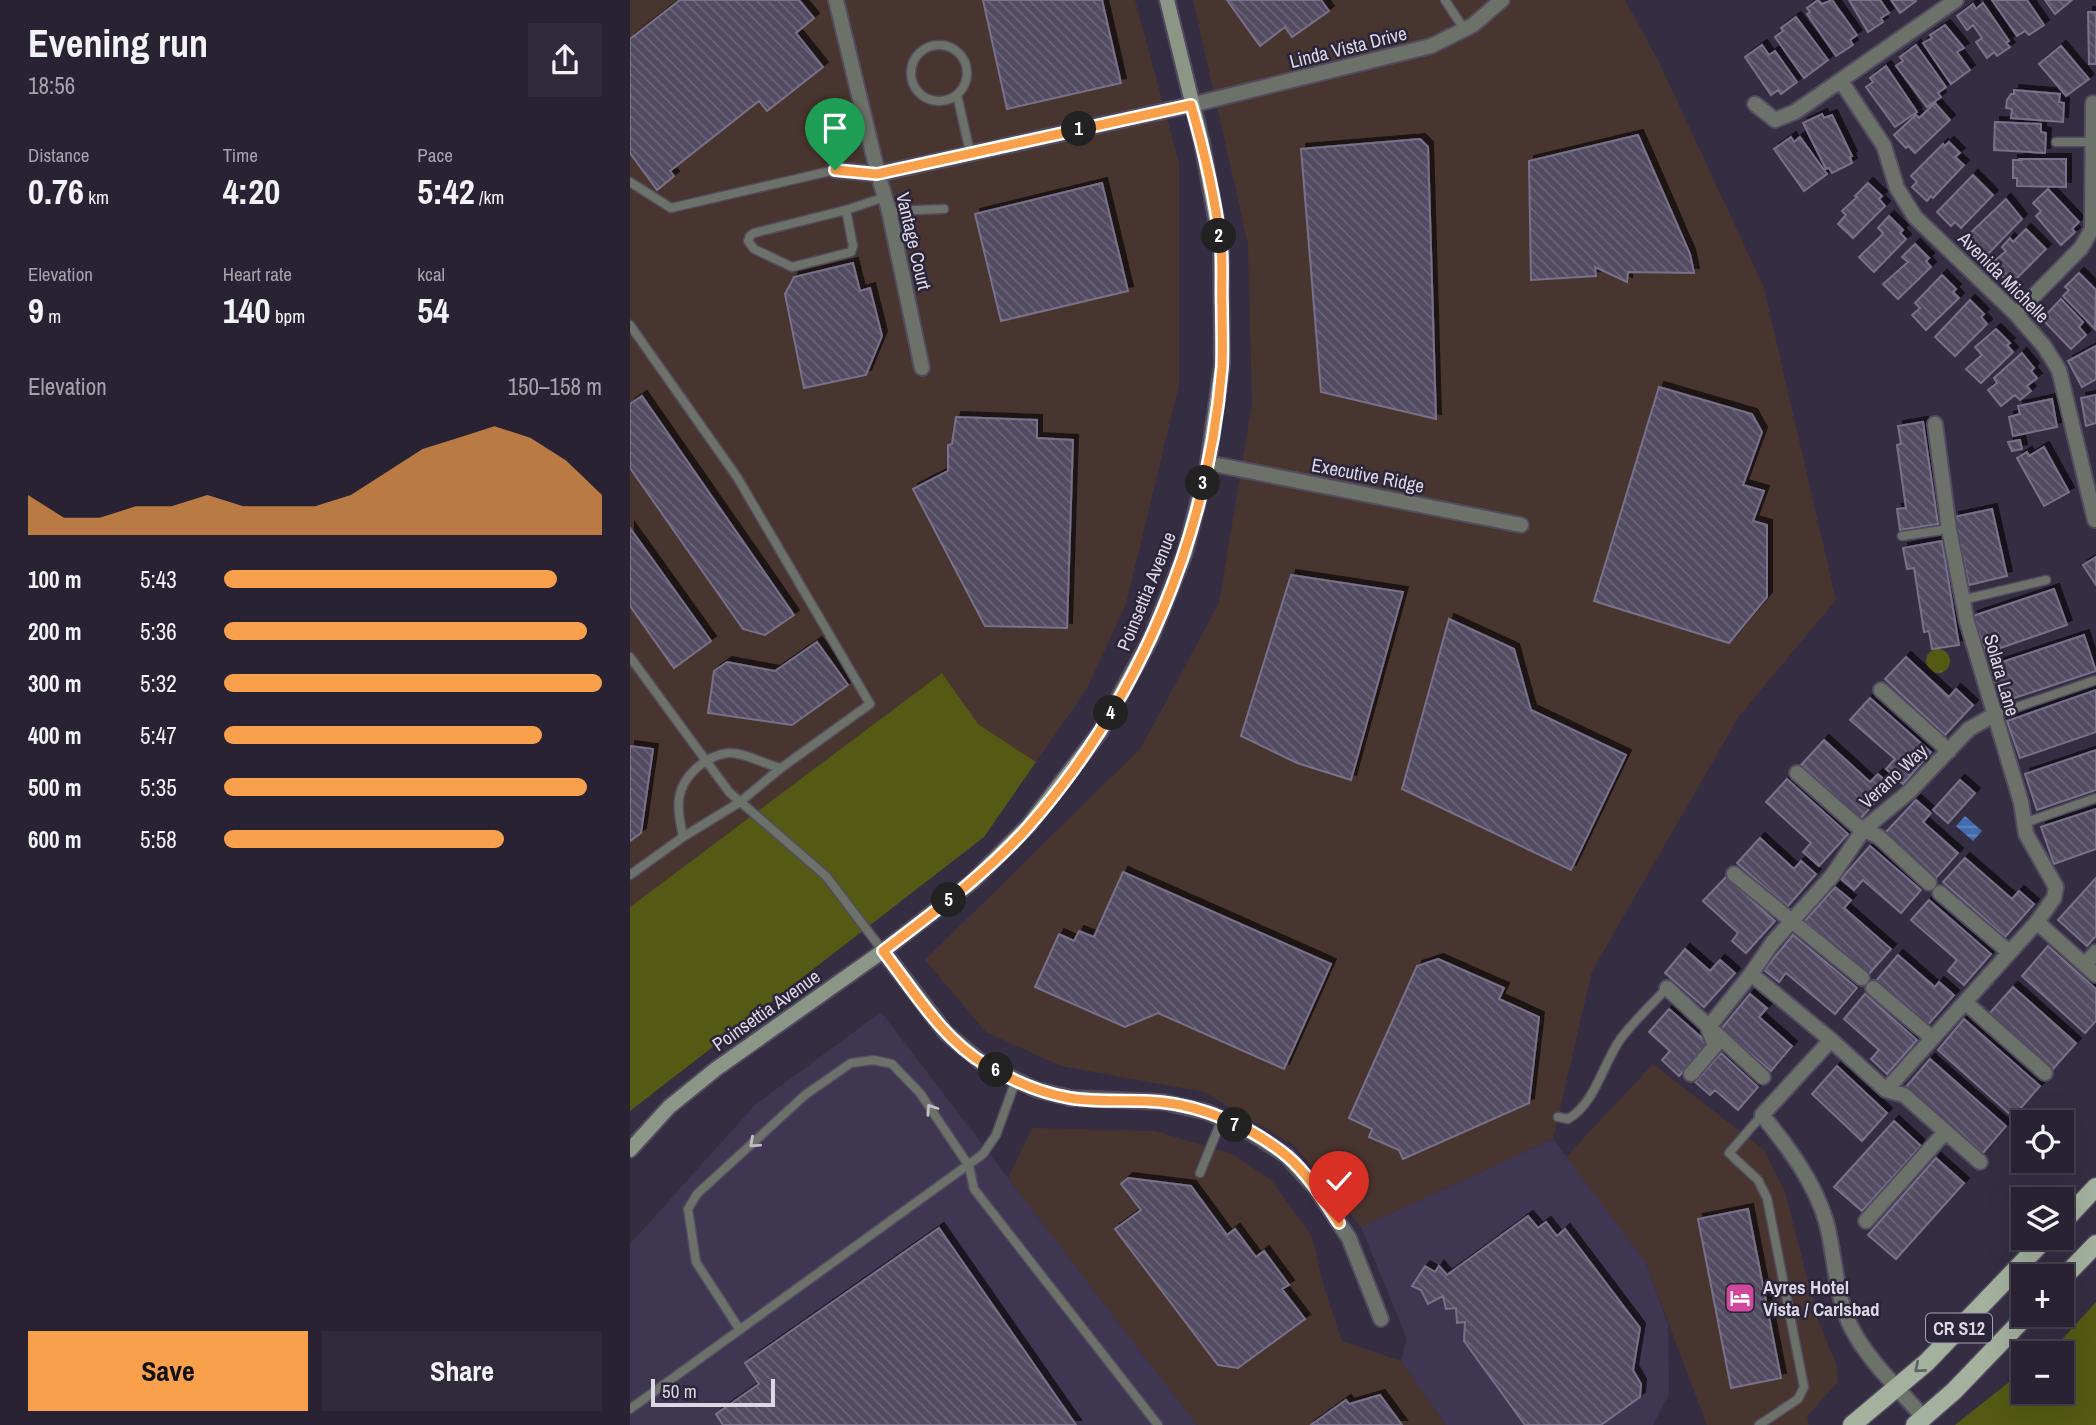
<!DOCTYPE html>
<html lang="en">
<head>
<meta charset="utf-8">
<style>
  :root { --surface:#282232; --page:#302a3a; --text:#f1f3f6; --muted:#a5a4ac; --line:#443f4d; --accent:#f9a04c }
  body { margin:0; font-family:"Archivo Narrow",sans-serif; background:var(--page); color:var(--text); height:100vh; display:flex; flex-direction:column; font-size:26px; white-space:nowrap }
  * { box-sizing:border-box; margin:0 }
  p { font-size:23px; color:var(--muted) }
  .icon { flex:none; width:38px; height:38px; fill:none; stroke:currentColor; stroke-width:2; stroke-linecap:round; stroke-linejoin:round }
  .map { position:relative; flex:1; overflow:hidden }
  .side { display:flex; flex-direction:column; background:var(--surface); width:630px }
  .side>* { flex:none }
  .fabs { position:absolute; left:1381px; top:1110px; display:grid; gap:14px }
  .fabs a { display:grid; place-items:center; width:63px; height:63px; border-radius:0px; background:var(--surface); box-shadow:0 7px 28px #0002,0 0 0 2px var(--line); font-size:35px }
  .scale { position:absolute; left:21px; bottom:18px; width:124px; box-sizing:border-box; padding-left:7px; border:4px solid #dbd7e4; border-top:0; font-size:19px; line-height:24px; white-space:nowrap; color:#dbd7e4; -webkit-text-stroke:5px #2b2539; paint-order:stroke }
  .pin { position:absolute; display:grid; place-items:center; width:60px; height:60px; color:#fff; margin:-72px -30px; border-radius:50% 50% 50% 0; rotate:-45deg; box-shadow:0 0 7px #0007 }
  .pin .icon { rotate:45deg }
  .km { position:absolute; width:35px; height:35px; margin:-18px; border-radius:50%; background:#222; color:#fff; font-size:19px; line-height:35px; text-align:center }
  .round { display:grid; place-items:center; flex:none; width:74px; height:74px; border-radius:0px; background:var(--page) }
  .head { display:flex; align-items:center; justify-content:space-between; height:119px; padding:0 28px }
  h1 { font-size:38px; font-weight:700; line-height:52px }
  .stats { display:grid; grid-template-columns:repeat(3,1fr); gap:10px; height:119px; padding:7px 28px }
  .stats div { display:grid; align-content:center }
  .stats b { font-size:35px; font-weight:700 }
  .stats small { font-size:19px; font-weight:400 }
  .stats p { font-size:19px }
  .chart { height:196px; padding:14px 28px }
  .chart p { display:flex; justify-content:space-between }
  .chart svg { width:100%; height:126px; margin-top:7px; fill:var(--accent); opacity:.7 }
  .action { display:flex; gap:14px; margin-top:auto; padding:14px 28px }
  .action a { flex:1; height:80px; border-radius:0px; background:var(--accent); color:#111; font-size:28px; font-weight:700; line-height:80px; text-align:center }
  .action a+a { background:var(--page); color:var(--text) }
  ul { padding:0 28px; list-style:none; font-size:23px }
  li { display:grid; grid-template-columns:112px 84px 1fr; align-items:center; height:52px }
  li i { height:18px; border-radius:9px; background:var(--accent) }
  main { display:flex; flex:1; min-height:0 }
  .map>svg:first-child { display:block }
  .commercial { fill:#493530 }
  .built { fill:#3f3651 }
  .grass { fill:#545a14 }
  .park { fill:url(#park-tufts) }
  .water { fill:url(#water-rules) }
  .building { fill:url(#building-back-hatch); stroke:#787189; stroke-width:2; filter:url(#shadow) }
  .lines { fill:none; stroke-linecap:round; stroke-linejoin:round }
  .service-casing { stroke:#534c60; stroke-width:11 }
  .minor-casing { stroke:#534c60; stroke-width:18 }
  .tertiary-casing { stroke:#534c60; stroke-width:18 }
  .secondary-casing { stroke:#534c60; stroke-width:18 }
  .primary-casing { stroke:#534c60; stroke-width:21 }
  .service { stroke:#6c7269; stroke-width:8 }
  .minor { stroke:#6c7269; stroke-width:14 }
  .tertiary { stroke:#6c7269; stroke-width:14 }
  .secondary { stroke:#8b9687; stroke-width:14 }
  .primary { stroke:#a4b19e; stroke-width:18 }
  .oneway { stroke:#bfbec5 }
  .oneway2 { stroke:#616466 }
  .route-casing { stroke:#fff; stroke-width:14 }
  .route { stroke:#f9a04c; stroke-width:9 }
  .labels { text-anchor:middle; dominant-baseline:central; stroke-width:5; stroke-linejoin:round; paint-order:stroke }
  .shield { fill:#2b2539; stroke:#a6a2b1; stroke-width:2 }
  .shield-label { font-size:18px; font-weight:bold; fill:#dbd7e4 }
  .street-label { font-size:19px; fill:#dbd7e4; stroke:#2b2539 }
  .poi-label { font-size:19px; font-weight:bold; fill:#dbd7e4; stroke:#2b2539; text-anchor:start }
</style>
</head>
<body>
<main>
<section class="side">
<div class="head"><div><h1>Evening run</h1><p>18:56</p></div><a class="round"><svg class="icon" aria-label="share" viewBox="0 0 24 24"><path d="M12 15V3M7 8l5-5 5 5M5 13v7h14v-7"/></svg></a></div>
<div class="stats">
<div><p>Distance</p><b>0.76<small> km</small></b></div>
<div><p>Time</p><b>4:20</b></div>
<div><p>Pace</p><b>5:42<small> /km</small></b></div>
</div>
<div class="stats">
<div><p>Elevation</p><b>9<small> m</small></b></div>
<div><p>Heart rate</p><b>140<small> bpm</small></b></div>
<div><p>kcal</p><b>54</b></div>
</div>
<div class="chart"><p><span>Elevation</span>150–158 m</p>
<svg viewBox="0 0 160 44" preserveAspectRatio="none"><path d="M0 44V30L10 38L20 38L30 34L40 34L50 30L60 34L70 34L80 34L90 30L100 22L110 14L120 10L130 6L140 10L150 18L160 30V44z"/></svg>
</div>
<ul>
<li><b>100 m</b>5:43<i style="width:88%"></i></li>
<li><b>200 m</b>5:36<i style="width:96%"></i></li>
<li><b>300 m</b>5:32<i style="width:100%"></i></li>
<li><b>400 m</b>5:47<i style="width:84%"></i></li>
<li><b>500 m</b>5:35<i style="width:96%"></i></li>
<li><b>600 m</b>5:58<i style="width:74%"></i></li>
</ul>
<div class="action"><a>Save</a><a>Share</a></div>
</section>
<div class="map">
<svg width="1466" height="1425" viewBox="0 0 1466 1425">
  <defs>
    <pattern id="park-tufts" width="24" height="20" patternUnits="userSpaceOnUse" patternTransform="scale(1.75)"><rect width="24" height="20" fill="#545a14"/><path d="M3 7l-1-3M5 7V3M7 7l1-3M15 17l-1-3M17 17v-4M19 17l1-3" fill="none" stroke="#6c7136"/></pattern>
    <pattern id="water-rules" width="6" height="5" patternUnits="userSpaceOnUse" patternTransform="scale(1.75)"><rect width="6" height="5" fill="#416cae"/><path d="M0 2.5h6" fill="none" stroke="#6587bd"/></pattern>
    <pattern id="building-back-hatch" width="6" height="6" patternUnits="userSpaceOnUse" patternTransform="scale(1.75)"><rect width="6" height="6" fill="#524c62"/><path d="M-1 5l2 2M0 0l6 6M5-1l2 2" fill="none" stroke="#6a6578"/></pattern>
    <filter id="shadow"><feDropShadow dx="5" dy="-5" stdDeviation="0" flood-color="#0009"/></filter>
  </defs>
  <rect width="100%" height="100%" fill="#352e43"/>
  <path class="commercial" d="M0 0H505L549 163V385L496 604 456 690 406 762 348 724 312 673 0 907Z
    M563 0H995L1030 64 1134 288 1206 600 1109 716 962 971 923 1139 731 1227 665 1146 574 1092 431 1066 356 1032 295 960 511 748 589 603 622 404 618 244Z
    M1023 1064 1134 1150 1155 1192 1188 1320 1207 1366 1208 1382 1177 1416 1179 1425H1077L1015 1261 936 1157Z
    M402 1128 525 1131 602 1154 641 1180 682 1237 694 1287 712 1341 771 1361 816 1425H567L378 1178Z"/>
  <path class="built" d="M251 1012 567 1425H0V1244L125 1105Z
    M923 1139 1015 1261 1038 1324 1039 1394 1023 1425H816L771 1361 777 1339 731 1227Z"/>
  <path class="grass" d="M312 673 348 724 406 762 354 837 0 1111V907Z
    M1466 1302V1425H1325L1393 1371V1391H1432V1353H1417L1428 1344Z"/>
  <path class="park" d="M1296 661a12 12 0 1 1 24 0a12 12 0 1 1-24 0Z"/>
  <path class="water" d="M1335 816 1352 831 1343 841 1326 826Z"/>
  <path class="building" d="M50 0H169L184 18 166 33 193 67 137 111 129 101 40 171 44 176 27 190 0 153V39Z
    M353 0H472L491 83 377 109Z
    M597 0H691L699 11 662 37 655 27 630 46Z
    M1188 0 1192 4 1202 0 1227 35 1220 40 1223 45 1206 56 1177 14 1180 12 1177 8Z
    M1219 0H1250L1259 13 1251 18 1253 22 1238 32Z
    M1261 0H1285L1286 1 1270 13Z
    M1362 0H1397L1414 25 1399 35 1395 31 1387 36Z
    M1415 0H1442L1425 14Z
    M1353 3 1379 41 1376 43 1380 47 1367 56 1364 52 1357 58 1346 42 1352 38 1343 25 1337 30 1327 16 1343 4 1346 9Z
    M1458 12H1466V64H1459Z
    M1166 17 1198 60 1174 78 1145 37 1153 31 1151 28Z
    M1315 25 1334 48 1327 52 1340 70 1321 84 1293 43 1302 38 1300 35Z
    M1132 45 1139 55 1145 51 1167 82 1151 94 1148 90 1141 95 1115 57Z
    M1286 45 1316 87 1308 93 1311 97 1297 107 1266 66 1273 61 1270 57Z
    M1431 46 1459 79 1436 96 1409 64Z
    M1256 66 1287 112 1265 127 1236 87 1243 82 1240 78Z
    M1384 90 1430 94 1429 102 1434 103 1433 122 1381 118 1382 109 1376 108 1377 100 1381 94H1384Z
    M1305 103 1320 120 1285 153 1278 146 1276 148 1264 135 1286 115 1289 118Z
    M1192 114 1194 118 1202 115 1222 156 1220 157 1222 163 1202 173 1199 168 1196 169 1173 123Z
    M1365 122 1411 124V132L1416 133 1415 153 1364 150Z
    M1008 135 1060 254 1064 273 998 272 997 282 965 267 966 276 901 280 899 161Z
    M1161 137 1164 142 1170 137 1197 174 1174 191 1144 149Z
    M790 139 798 147 806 419 691 392 671 149Z
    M1319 142 1330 153 1325 157 1334 165 1303 198 1301 196 1297 201 1282 187 1287 182 1281 176 1313 144 1315 146Z
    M1390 159H1436V187L1387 186V178H1383V160H1391Z
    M1343 175 1363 195 1331 228 1325 222 1321 226 1307 212Z
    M472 183 498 291 371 321 345 214Z
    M1238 183 1252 196 1249 199 1255 206 1223 238 1208 224 1216 215 1212 211 1227 197 1225 196Z
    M1418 189 1449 222 1442 229 1445 232 1431 245 1406 216 1411 211 1403 203Z
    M1376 199 1392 219 1355 257 1349 251 1346 255 1332 241Z
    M1259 216 1273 230 1270 233 1276 239 1244 272 1229 257 1251 236 1253 233 1248 228Z
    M1396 229 1416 249 1384 281 1378 275 1374 278 1360 265 1376 251 1372 247 1380 238 1383 242Z
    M1285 244 1299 258 1296 261 1301 267 1268 299 1253 284 1278 262 1272 257Z
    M223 263 230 291 240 288 252 336 236 375 174 388 155 294 164 277Z
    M1449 273 1466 290 1465 329 1433 296 1439 290 1435 287Z
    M1312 275 1326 289 1323 292 1329 298 1296 330 1282 315 1290 308 1285 303Z
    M1431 299 1453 322 1449 327 1456 335 1441 349 1412 319Z
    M1340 300 1354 314 1351 317 1357 324 1325 356 1305 337Z
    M1366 329 1380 343 1377 345 1383 352 1351 383 1336 369 1352 355 1345 347Z
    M1466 346V379L1452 387 1438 361Z
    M1392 353 1404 368 1401 371 1407 378 1397 386 1401 391 1390 400 1385 395 1371 406 1358 390 1367 383 1364 378Z
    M1029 387 1122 414 1132 432 1113 485 1134 491 1123 521 1137 525V597L1099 643 964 601Z
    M1466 395V423L1456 426 1451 398Z
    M12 396 164 615 135 635 113 629 0 468V404Z
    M1422 399 1427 427 1383 436 1379 417 1390 414 1388 406Z
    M326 417 407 420V438L443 440 437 628 355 626 283 489 318 471V445L322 444Z
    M1293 422 1308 524 1270 530 1267 509 1276 508 1267 445 1271 444 1268 426Z
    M1390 440 1392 449 1382 451 1378 442Z
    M1414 447 1439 492 1414 506 1387 458 1397 452 1399 456Z
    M1362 509 1377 576 1339 585 1324 517Z
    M0 528 81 641 44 668 0 606Z
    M1312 541 1329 645 1302 649 1299 631 1294 632 1284 568 1277 569 1273 548Z
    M1466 557V585L1453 565Z
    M661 575 773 592 721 780 667 763 611 736Z
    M1424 589 1437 625 1356 653 1343 616Z
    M819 619 884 649 901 710 996 755 941 870 772 789Z
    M1454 635 1466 671 1369 703 1357 667Z
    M187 642 218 685 162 725 78 713 84 671 97 662 145 671Z
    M1276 657 1319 697 1326 689 1343 705 1315 735 1255 679Z
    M1466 690V732L1390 758 1377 721Z
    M1240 698 1301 752 1273 784 1256 769 1265 759 1220 720Z
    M1194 740 1240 782 1248 774 1261 785 1230 819 1171 765Z
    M0 746 23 749 11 833 0 841Z
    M1466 750V790L1407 810 1395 774Z
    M1157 779 1218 834 1189 866 1173 852 1181 843 1136 802Z
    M1330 780 1345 793 1318 823 1303 810Z
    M1286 800 1301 813 1293 822 1328 853 1305 879 1255 833Z
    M1466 809V849L1424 864 1411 827Z
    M1130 838 1164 869 1171 861 1186 874 1157 907 1107 863Z
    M1240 846 1291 890 1271 913 1233 880 1224 890 1211 879Z
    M1335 858 1382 899 1389 891 1404 904 1375 937 1313 882Z
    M493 872 701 964 654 1069 528 1013 495 1027 405 987 429 934 444 941 449 931 464 937Z
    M1096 877 1145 921 1116 953 1102 941 1108 933 1073 901Z
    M1466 878V936L1457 946 1428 920Z
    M1205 887 1221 900 1214 908 1261 949 1238 975 1175 921Z
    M1299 900 1361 954 1334 985 1318 971 1327 960 1281 920Z
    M1163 935 1227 988 1205 1014 1156 973 1149 982 1134 970Z
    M1418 946 1466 989V1021L1455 1033 1392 976Z
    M1055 949 1080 971 1090 960 1105 973 1074 1007 1035 973Z
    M1268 955 1305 987 1309 982 1324 995 1296 1027 1245 982Z
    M808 959 874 988 869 999 909 1017 899 1103 773 1159 769 1150 739 1137 742 1129 719 1118 787 966Z
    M1383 987 1446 1043 1422 1070 1359 1014Z
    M1120 994 1137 1008 1129 1017 1162 1046 1141 1071 1091 1029Z
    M1235 994 1287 1040 1257 1074 1241 1059 1249 1050 1214 1019Z
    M1039 1009 1078 1043 1049 1076 1032 1060 1040 1051 1019 1032Z
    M1334 1019 1410 1086 1383 1117 1308 1050Z
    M1091 1053 1128 1087 1108 1110 1085 1090 1080 1095 1065 1082Z
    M1300 1059 1376 1126 1352 1154 1276 1087Z
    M1207 1066 1257 1113 1232 1141 1182 1094Z
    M1264 1121 1291 1146 1232 1211 1204 1187Z
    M1306 1158 1334 1183 1266 1259 1238 1235Z
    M498 1178 561 1186 597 1235 605 1229 626 1257 634 1251 659 1285 652 1289 675 1319 608 1368 588 1365 485 1229 511 1210 491 1184Z
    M1118 1209 1151 1378 1101 1388 1068 1219Z
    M898 1216 908 1228 916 1222 927 1236 935 1229 1010 1328 1003 1370 1011 1384 1010 1397 971 1425H895L834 1341 835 1322 827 1323 826 1308 816 1309 813 1296 798 1304 791 1290 782 1286 795 1266 805 1272 809 1266 817 1275Z
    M309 1228 446 1425H93L86 1414 129 1384 115 1363Z
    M750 1395 772 1425H681L716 1400 719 1404Z"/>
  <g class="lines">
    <g class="service-casing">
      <path id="service" d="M815 0 834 29
        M281 73a28 28 0 1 1 56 0a28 28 0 1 1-56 0Z
        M327 95 340 152
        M1426 142H1462
        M0 182 41 208 205 170
        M216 210 223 246 221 252 162 267 124 249 118 241 120 236 124 233 216 210 255 197
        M259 211 314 209
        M0 325 107 477 240 704 151 768C135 765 115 752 98 753 75 756 52 776 49 799 47 811 51 825 53 837L0 875
        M1272 536 1319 529
        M1332 600 1416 580
        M0 657 99 792 196 876 253 951
        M1364 715 1466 680
        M1394 823 1466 798
        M53 837 110 802 151 768
        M928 1117 938 1119C966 1103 973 1062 992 1037 1005 1020 1022 1004 1037 988
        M570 1173 592 1119
        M110 1330 66 1262 58 1209 67 1194 175 1095 221 1063 244 1060 262 1064 290 1093 339 1166 344 1189 528 1425
        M0 1409 353 1154 366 1135 386 1080
        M1129 1425 1168 1399 1174 1387 1137 1198 1128 1180 1099 1153 1132 1115"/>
    </g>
    <g class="minor-casing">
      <path id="minor" d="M206 0 248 174 259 211 292 368
        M1211 81 1254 146 1267 188 1285 217 1386 314 1414 346 1429 370 1465 520
        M1125 104 1145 120 1165 112 1326 0
        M205 170 248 174 561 105
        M1386 314 1451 248 1462 229 1463 103
        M578 463 891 525
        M1251 690 1319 751
        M1167 773 1226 825 1249 837 1299 883
        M1104 874 1232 978
        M1310 893 1379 952
        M1407 922 1466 975
        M253 951 316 1033 355 1065 407 1090 441 1098 533 1102 577 1112 620 1132 657 1156 686 1189 719 1238 751 1319
        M1455 965 1466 952
        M1121 974 1201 1040 1256 1090 1274 1095 1350 1162
        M1037 988 1133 1077
        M1243 988 1302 1038
        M1335 1002 1415 1073
        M1201 1040 1132 1115C1158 1147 1184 1181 1196 1221 1205 1254 1205 1293 1220 1325 1237 1360 1269 1389 1294 1418
        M1061 1074 1085 1046 1078 1028 1121 974 1143 942 1202 876 1234 829 1280 791 1339 729 1364 715
        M1256 1090 1407 922 1424 898 1426 887 1396 834 1391 802 1337 622 1319 529 1305 424
        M1236 1221 1315 1132"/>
    </g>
    <g class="tertiary-casing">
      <path id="tertiary" d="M561 105 801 46 843 25 872 0"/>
    </g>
    <g class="secondary-casing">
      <path id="secondary" d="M0 1150 39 1107 86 1069 253 951 342 882 398 826 470 732 521 638 555 553 578 463 592 365 591 246 572 143 537 0"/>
    </g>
    <g class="primary-casing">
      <path id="primary" d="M1432 1223 1466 1187
        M1432 1279 1466 1244
        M1222 1425 1297 1362 1417 1237
        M1285 1425 1324 1391 1398 1314"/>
    </g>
    <use href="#service" class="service"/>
    <use href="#minor" class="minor"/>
    <use href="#tertiary" class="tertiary"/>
    <use href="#secondary" class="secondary"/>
    <use href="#primary" class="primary"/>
  </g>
  <defs><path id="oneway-chevron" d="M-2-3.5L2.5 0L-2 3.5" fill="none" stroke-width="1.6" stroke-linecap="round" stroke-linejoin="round" transform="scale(1.75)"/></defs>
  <g class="oneway">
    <use href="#oneway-chevron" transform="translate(301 1109) rotate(-124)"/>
    <use href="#oneway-chevron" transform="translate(124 1143) rotate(138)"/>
  </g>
  <use class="oneway2" href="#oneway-chevron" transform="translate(1289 1368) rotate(140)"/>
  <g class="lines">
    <g class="route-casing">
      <path id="route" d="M205 170 247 174 561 105C574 150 585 198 591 245 593 266 591 288 592 308 592 328 593 347 592 367 578 536 510 699 398 827 355 875 304 912 253 951 284 991 312 1039 356 1065 381 1080 411 1093 440 1098 469 1103 501 1099 530 1102 574 1106 623 1128 657 1156 678 1174 694 1200 709 1223"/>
    </g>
    <use href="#route" class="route"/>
  </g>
  <defs>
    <g id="hotel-square" transform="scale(1.575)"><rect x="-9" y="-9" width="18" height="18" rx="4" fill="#d1479c" stroke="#2b2539"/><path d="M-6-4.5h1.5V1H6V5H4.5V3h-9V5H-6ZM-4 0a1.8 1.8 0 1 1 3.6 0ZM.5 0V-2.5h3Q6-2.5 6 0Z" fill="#fff"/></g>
  </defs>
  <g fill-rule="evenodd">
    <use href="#hotel-square" x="1110" y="1298"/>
  </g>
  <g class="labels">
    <rect class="shield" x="1296" y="1313.5" width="66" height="29" rx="5"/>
    <g class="shield-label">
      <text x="1329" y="1328">CR S12</text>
    </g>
    <g class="street-label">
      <text transform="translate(718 47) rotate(-14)">Linda Vista Drive</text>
      <text transform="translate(284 241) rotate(77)">Vantage Court</text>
      <text transform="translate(1374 277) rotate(45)">Avenida Michelle</text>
      <text transform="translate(738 475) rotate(11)">Executive Ridge</text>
      <text transform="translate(516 591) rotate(-68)">Poinsettia Avenue</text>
      <text transform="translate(1372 675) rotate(74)">Solara Lane</text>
      <text transform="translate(1263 776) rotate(-43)">Verano Way</text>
      <text transform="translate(136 1010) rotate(-35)">Poinsettia Avenue</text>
    </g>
    <g class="poi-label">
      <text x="1133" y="1287">Ayres Hotel<tspan x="1133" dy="22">Vista / Carlsbad</tspan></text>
    </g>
  </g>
</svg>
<div class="fabs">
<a><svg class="icon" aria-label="locate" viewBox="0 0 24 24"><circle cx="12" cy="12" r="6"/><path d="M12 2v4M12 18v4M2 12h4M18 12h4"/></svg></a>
<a><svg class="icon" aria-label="layers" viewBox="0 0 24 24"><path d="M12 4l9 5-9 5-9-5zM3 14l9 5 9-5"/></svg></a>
<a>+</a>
<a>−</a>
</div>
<div class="scale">50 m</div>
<div class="pin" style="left:205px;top:170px;background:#1e9e55"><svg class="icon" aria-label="arrive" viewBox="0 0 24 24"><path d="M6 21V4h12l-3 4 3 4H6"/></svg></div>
<div class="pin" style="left:709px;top:1223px;background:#d93025"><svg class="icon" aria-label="check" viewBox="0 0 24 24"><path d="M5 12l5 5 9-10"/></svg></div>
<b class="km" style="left:449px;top:129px">1</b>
<b class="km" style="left:589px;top:236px">2</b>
<b class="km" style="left:573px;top:483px">3</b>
<b class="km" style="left:481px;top:713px">4</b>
<b class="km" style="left:319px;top:900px">5</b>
<b class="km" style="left:366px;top:1070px">6</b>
<b class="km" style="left:605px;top:1125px">7</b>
</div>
</main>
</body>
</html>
